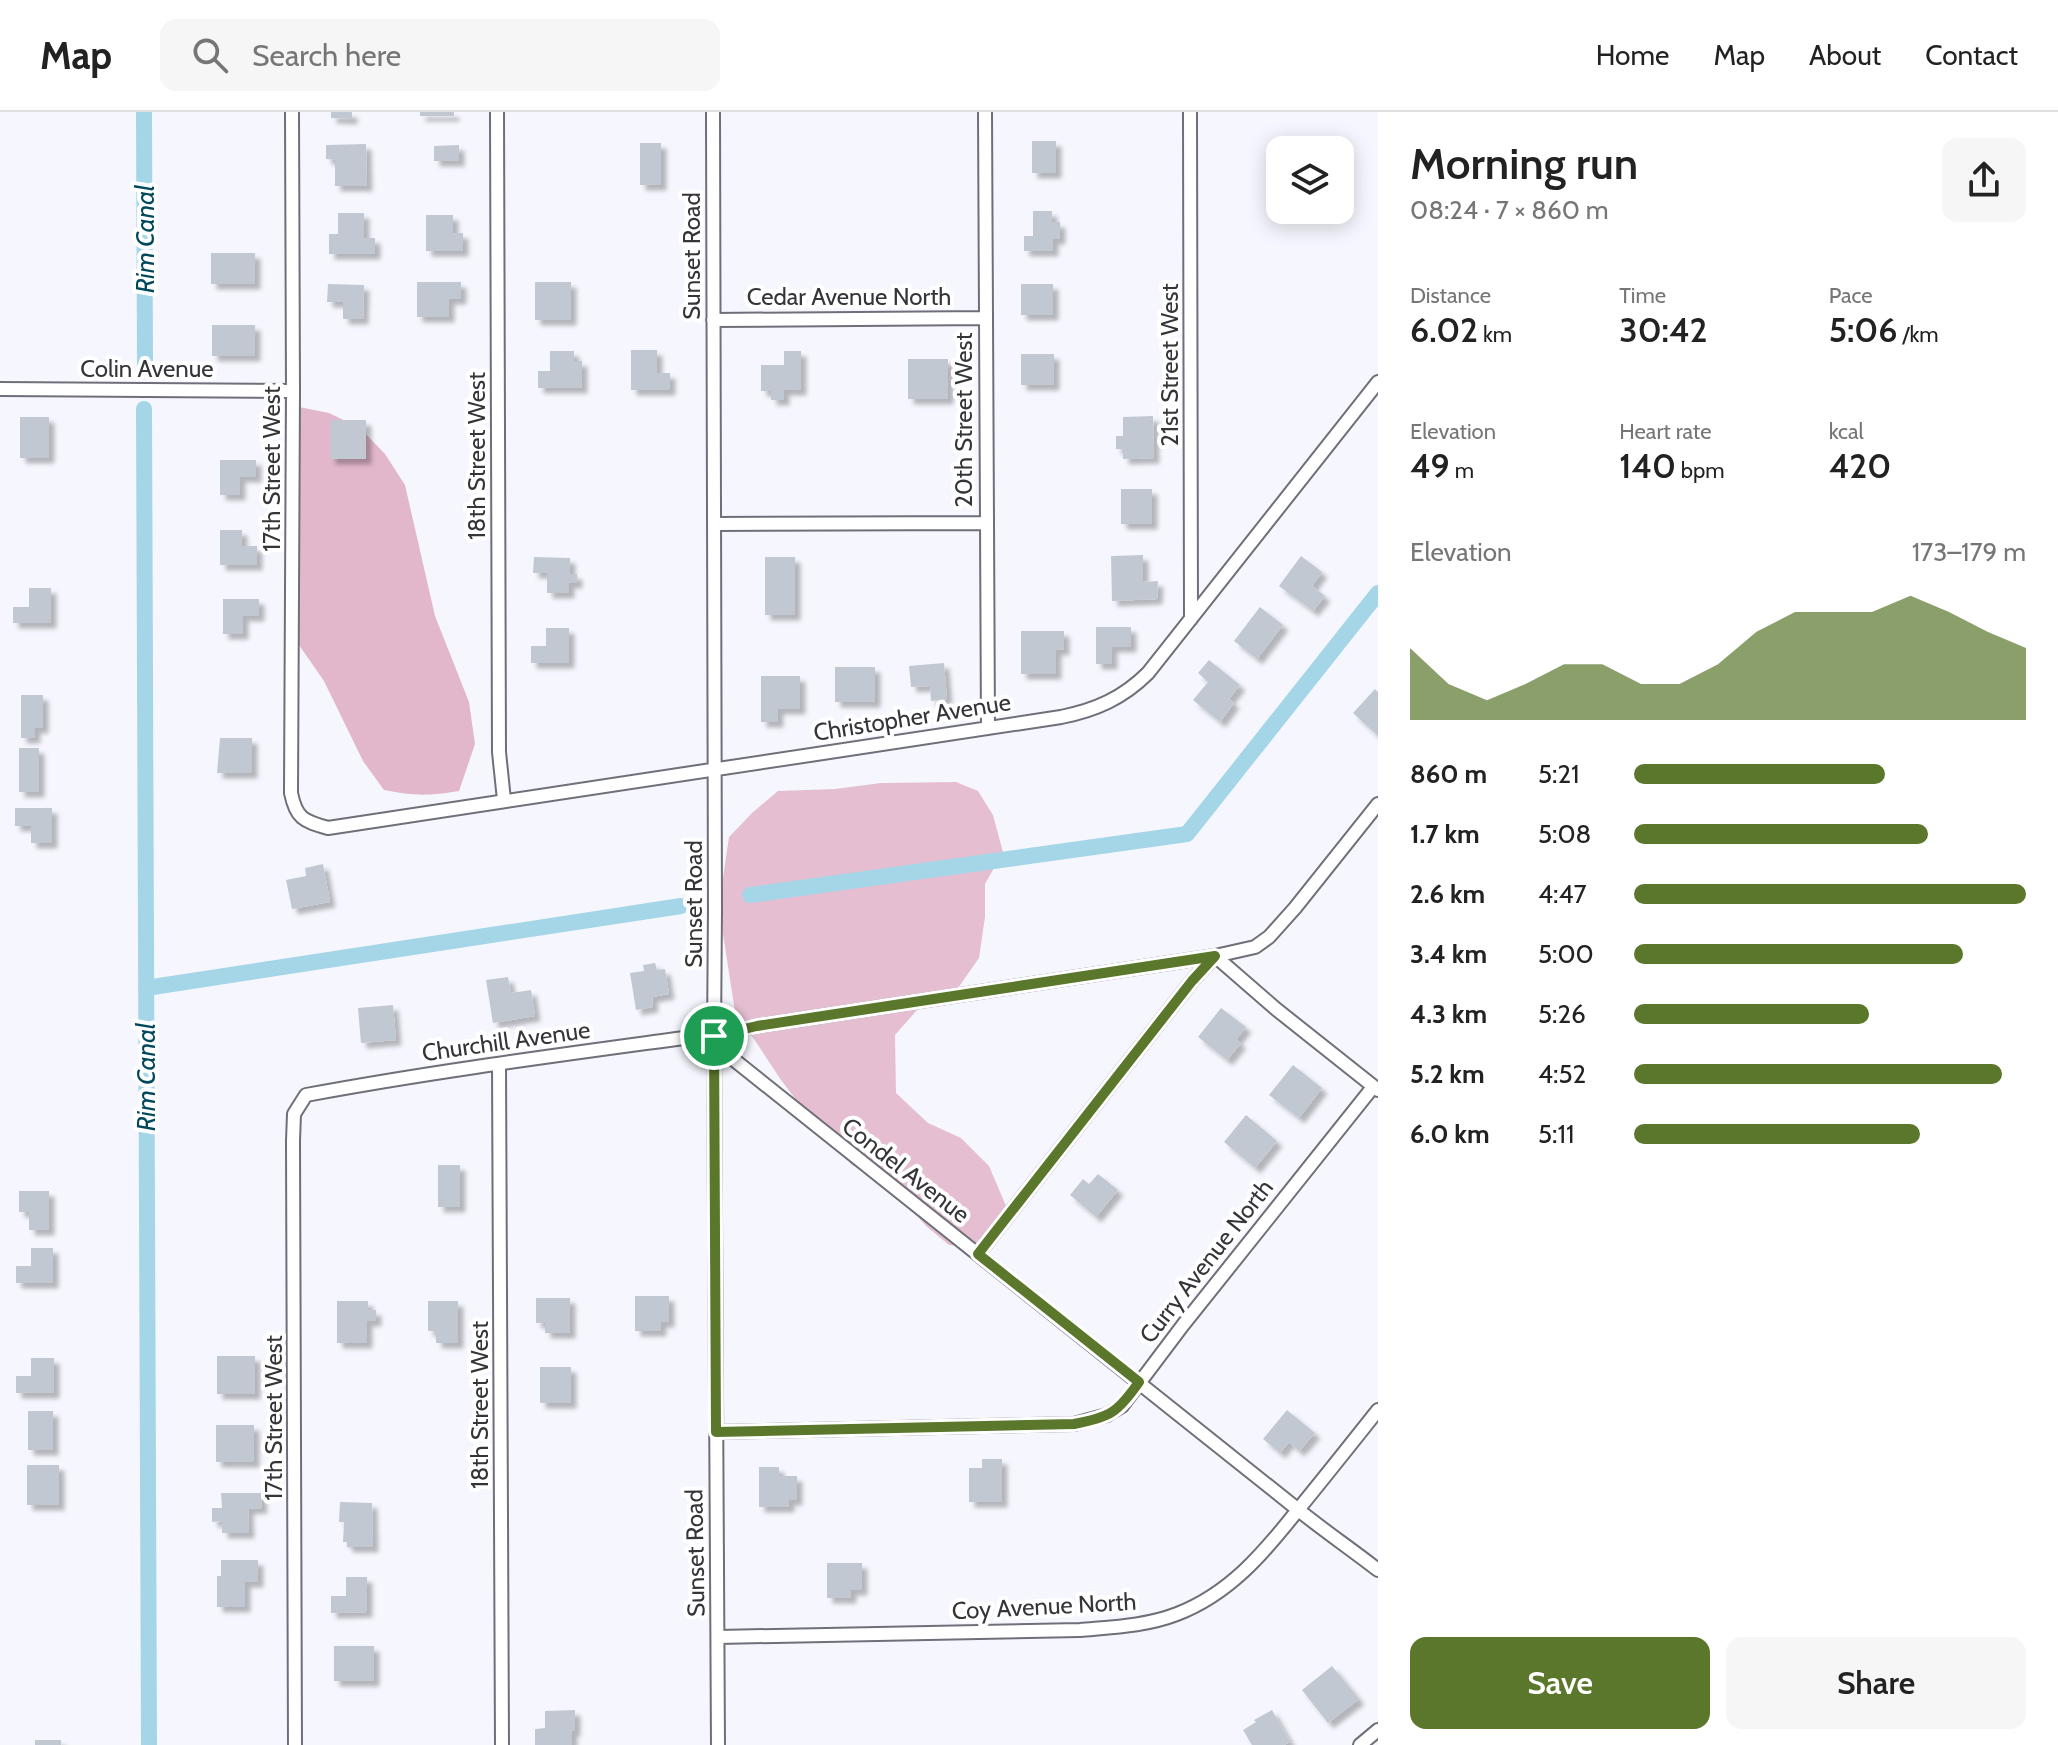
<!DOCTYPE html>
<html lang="en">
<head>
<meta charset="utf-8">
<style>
  :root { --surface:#fff; --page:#f6f6f6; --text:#222; --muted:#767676; --line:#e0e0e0; --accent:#5a772c }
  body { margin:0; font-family:Cabin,sans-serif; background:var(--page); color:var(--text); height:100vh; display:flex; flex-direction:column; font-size:30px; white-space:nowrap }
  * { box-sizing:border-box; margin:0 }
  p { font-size:26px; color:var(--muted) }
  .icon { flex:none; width:44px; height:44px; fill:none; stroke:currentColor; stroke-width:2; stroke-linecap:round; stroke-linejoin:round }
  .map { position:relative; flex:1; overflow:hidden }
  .drawer { display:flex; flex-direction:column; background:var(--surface); width:680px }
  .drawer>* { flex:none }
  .fabs { position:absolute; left:1266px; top:24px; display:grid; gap:16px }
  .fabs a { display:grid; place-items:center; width:88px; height:88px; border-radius:16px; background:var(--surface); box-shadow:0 4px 20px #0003; font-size:40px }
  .pin { position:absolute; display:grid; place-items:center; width:68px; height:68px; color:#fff; margin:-34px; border:4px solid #fff; border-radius:50%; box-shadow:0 2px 8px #0007 }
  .round { display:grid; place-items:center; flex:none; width:84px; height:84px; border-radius:16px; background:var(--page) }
  .headline { display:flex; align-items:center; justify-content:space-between; height:136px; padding:0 32px }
  h1 { font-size:44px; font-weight:600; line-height:60px }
  .stats { display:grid; grid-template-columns:repeat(3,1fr); gap:12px; height:136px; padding:8px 32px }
  .stats div { display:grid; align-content:center }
  .stats b { font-size:34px; font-weight:600 }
  .stats small { font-size:22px; font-weight:400 }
  .stats p { font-size:22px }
  .chart { height:224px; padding:16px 32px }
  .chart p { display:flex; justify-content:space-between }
  .chart svg { width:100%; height:144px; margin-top:8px; fill:var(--accent); opacity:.7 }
  .cta { display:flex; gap:16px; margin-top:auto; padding:16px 32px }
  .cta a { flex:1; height:92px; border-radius:16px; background:var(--accent); color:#fff; font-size:32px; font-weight:600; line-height:92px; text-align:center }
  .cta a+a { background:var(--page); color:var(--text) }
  ul { padding:0 32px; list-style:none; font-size:26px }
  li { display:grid; grid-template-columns:128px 96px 1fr; align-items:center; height:60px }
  li i { height:20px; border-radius:10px; background:var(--accent) }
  header { display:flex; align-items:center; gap:48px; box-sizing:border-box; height:112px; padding:0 40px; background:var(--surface); border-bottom:2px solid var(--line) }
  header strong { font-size:38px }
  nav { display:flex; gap:44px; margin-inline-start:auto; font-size:28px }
  .search { width:560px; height:72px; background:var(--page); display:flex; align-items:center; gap:20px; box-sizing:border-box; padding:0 28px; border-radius:16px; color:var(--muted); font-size:30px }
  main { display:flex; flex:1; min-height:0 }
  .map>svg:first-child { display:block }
  .green { fill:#e5bfd1 }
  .forest { fill:#e2b6cb }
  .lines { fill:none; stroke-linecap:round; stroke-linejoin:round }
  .canal { stroke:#a4d6e7; stroke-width:16 }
  .building { fill:#c1c8d2; filter:url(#shadow) }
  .street-casing { stroke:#6f6f79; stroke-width:16 }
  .street { stroke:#fff; stroke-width:12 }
  .route-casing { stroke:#fff; stroke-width:16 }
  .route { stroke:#5a772c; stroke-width:10 }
  .labels { text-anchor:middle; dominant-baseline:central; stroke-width:8; stroke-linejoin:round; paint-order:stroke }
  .street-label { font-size:24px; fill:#353539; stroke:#fff }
  .water-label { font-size:26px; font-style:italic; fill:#00485b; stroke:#fff }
</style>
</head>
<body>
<header>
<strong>Map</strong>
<div class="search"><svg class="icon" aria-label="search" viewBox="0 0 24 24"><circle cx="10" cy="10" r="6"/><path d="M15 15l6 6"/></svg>Search here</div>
<nav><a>Home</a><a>Map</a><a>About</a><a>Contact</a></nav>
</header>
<main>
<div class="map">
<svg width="1378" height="1633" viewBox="0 0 1378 1633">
  <defs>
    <filter id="shadow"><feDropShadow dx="5.5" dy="5.5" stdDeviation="2" flood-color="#0004"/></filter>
  </defs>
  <rect width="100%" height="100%" fill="#f6f7fe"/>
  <path class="green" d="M956 670 978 679 993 703 1003 740 985 772V805L979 846 958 876 918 897 895 923 896 981 928 1011 961 1026 989 1054 1006 1094 997 1116 978 1136 949 1133 926 1114 888 1071 852 1053 813 1010 781 968 754 927 736 906 721 809V779L729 725 753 700 778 679 835 677 881 671Z"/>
  <path class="forest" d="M299 295 329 301 360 316 385 342 405 373 435 504 469 590 475 632 459 679C430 684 413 684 384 678L363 649 324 569 299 533Z"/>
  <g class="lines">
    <path class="canal" d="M144 0 145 254
      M144 297 149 1633
      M750 783 1187 722 1378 481
      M146 876 681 794"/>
  </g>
  <path class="building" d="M331 0H352V7L331 6Z
    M420 0H454V4H420Z
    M1032 29H1056V61H1032Z
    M640 31H661V73H640Z
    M366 32 367 74H335V48L326 47V33Z
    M459 33V49H434V34Z
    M1033 99H1052V110H1060V127H1053V139H1024V124H1033Z
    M338 101H364V126H375V142H329V122H338Z
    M426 103H453V121H463V139H426Z
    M211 141H255V172H211Z
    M417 170H461V187H449V205H417Z
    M535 170H571V208H535Z
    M328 172 364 173 363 207H343V190H327Z
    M1021 172H1053V203H1021Z
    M212 213H255V244H212Z
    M631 238H657V261H670V278H631Z
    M550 239H574V249H582V276H538V259H550Z
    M784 239H801V278H784V288H771V279H761V253H784Z
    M1021 242H1054V273H1021Z
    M908 247H948V287H908Z
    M1153 304 1154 346 1123 347V337H1116V324H1123V305Z
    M20 305H49V346H20Z
    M330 308H366V347H330Z
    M220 348H256V365H240V383H220Z
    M1121 377H1152V412H1121Z
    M220 418H242V434H257V453H220Z
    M1143 443V470L1158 469 1157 487 1112 489 1111 444Z
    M1301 444 1322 460 1312 474 1325 484 1313 499 1279 474Z
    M534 445 570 446V462H577V471H569V481H547V461H533Z
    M765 445H795V503H765Z
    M29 476H51V511H13V495H29Z
    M223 487H259V504H243V522H223Z
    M1260 495 1283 513 1257 547 1234 529Z
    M1096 515H1131V535H1112V552H1096Z
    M546 516H569V551H531V534H546Z
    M1021 519H1064V538H1056V562H1021Z
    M1209 548 1240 573 1229 587 1234 591 1220 610 1193 588 1208 570 1198 561Z
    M944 551 947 587 931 589 930 574 911 575 909 554Z
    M835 555H875V590H835Z
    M761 564H800V597H778V610H761Z
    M1375 577 1378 580V624L1353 601Z
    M21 583H43V616H35V626H21Z
    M220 626H252V661H217Z
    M19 636H39V680H19Z
    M15 696H52V731H31V714H15Z
    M323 752 330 790 292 797 286 768 306 764 305 756Z
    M655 851 657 858 665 857 669 882 652 885 653 895 636 898 630 861 644 859 643 853Z
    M508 865 511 881 531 878 535 904 493 911 486 868Z
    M393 893 396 928 361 931 358 896Z
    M1221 896 1246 915 1236 928 1241 931 1227 948 1198 925Z
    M1293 953 1322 976 1299 1006 1269 983Z
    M1246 1003 1277 1029 1255 1056 1224 1030Z
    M438 1053H460V1095H438Z
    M1098 1062 1118 1078 1096 1105 1070 1083 1083 1067 1089 1072Z
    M19 1079H49V1118H29V1100H19Z
    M31 1136H53V1171H16V1154H31Z
    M635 1184H669V1210H661V1219H635Z
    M536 1186H570V1221H545V1211H536Z
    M337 1189H368V1198H376V1209H367V1231H337Z
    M428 1189H458V1231H436V1219H428Z
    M217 1244H255V1282H217Z
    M31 1246H54V1281H16V1264H31Z
    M540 1255H571V1291H540Z
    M1287 1298 1315 1321 1299 1339 1289 1330 1280 1341 1263 1327Z
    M28 1299H53V1338H28Z
    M216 1313H254V1350H216Z
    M982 1347H1002V1390H969V1356H982Z
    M27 1353H59V1393H27Z
    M759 1355H779V1364H797V1388H789V1395H759Z
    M221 1381H261L262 1396 248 1397 249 1421H222V1409L212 1410V1396H222Z
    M340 1390 372 1391 373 1435H347V1430H343L344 1410H339Z
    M221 1448H258V1470H245V1495H217V1464H221Z
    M827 1451H862V1478H851V1486H827Z
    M346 1465H367V1500L331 1501V1484H346Z
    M334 1534H374V1569H334Z
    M1332 1554 1359 1587 1328 1611 1302 1578Z
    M575 1598V1619H572V1633H535V1617L545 1616V1599Z
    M1272 1598 1290 1630 1284 1633H1252L1243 1618 1256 1610 1254 1608Z
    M35 1628H61V1633H35Z"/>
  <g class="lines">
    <g class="street-casing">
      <path id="street" d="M292 0 293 279 291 681C296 706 303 709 328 716L1061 605C1096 598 1123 586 1148 561L1378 270
        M497 0 499 640 504 688
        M713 0 715 797 714 924 718 1633
        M985 0 988 616
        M1190 0 1191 507
        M713 208 985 206
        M0 277 293 279
        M714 412 986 411
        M714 924 728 943C917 1096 1107 1245 1296 1396 1323 1418 1351 1437 1378 1458
        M499 953 502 1633
        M978 1142 1192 869 1215 844 1276 897 1378 978
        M716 1320 1074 1312 1107 1303 1122 1294 1183 1213 1373 975
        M718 1525 1080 1518C1113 1515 1146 1514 1177 1502 1229 1482 1263 1442 1297 1399 1324 1366 1351 1332 1378 1298
        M295 1633 293 1029 294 1002 306 983C435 959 567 942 698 924H714L757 914 1215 844 1255 835 1269 825 1295 796 1378 692
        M1360 1633 1378 1618"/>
    </g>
    <use href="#street" class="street"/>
  </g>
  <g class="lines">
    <g class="route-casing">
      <path id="route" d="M1215 844 1192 869 978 1142 1139 1270C1118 1300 1111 1305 1074 1312L716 1320 714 924 757 914Z"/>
    </g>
    <use href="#route" class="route"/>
  </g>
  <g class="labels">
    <g class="street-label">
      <text transform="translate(691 144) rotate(-90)">Sunset Road</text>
      <text x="849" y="184">Cedar Avenue North</text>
      <text transform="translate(1169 253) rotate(-90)">21st Street West</text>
      <text x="147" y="256">Colin Avenue</text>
      <text transform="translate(963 308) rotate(-90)">20th Street West</text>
      <text transform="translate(476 344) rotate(-90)">18th Street West</text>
      <text transform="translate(271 357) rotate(-90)">17th Street West</text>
      <text transform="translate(912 605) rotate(-9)">Christopher Avenue</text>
      <text transform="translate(693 792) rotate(-90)">Sunset Road</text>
      <text transform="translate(506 929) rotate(-8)">Churchill Avenue</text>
      <text transform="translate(906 1058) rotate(38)">Condel Avenue</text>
      <text transform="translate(1206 1149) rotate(-52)">Curry Avenue North</text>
      <text transform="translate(479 1293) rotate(-90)">18th Street West</text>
      <text transform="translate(273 1306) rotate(-90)">17th Street West</text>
      <text transform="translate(695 1441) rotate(-91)">Sunset Road</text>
      <text transform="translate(1044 1494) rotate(-3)">Coy Avenue North</text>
    </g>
    <g class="water-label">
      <text transform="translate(145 127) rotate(-90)">Rim Canal</text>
      <text transform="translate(146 965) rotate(-90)">Rim Canal</text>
    </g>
  </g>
</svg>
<div class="fabs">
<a><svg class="icon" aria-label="layers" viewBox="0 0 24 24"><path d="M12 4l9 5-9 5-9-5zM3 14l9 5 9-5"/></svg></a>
</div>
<div class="pin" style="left:714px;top:924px;background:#1e9e55"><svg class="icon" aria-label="arrive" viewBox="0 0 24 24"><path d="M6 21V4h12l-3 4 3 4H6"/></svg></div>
</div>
<section class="drawer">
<div class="headline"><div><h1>Morning run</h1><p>08:24 · 7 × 860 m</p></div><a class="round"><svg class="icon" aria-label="share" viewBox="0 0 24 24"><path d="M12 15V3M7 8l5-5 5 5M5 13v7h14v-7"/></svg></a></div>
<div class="stats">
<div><p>Distance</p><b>6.02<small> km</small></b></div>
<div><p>Time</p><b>30:42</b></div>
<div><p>Pace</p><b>5:06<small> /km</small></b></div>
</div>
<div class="stats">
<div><p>Elevation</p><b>49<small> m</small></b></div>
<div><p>Heart rate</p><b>140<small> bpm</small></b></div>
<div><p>kcal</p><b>420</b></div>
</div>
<div class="chart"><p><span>Elevation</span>173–179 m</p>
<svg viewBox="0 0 160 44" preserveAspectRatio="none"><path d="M0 44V22L10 33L20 38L30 33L40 27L50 27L60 33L70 33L80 27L90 17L100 11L110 11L120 11L130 6L140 11L150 17L160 22V44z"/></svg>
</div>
<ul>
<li><b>860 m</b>5:21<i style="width:64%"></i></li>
<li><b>1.7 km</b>5:08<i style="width:75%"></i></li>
<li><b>2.6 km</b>4:47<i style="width:100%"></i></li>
<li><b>3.4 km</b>5:00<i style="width:84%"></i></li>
<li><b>4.3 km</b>5:26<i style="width:60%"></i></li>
<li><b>5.2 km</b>4:52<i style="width:94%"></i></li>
<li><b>6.0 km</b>5:11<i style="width:73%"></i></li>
</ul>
<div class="cta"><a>Save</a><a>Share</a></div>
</section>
</main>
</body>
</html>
